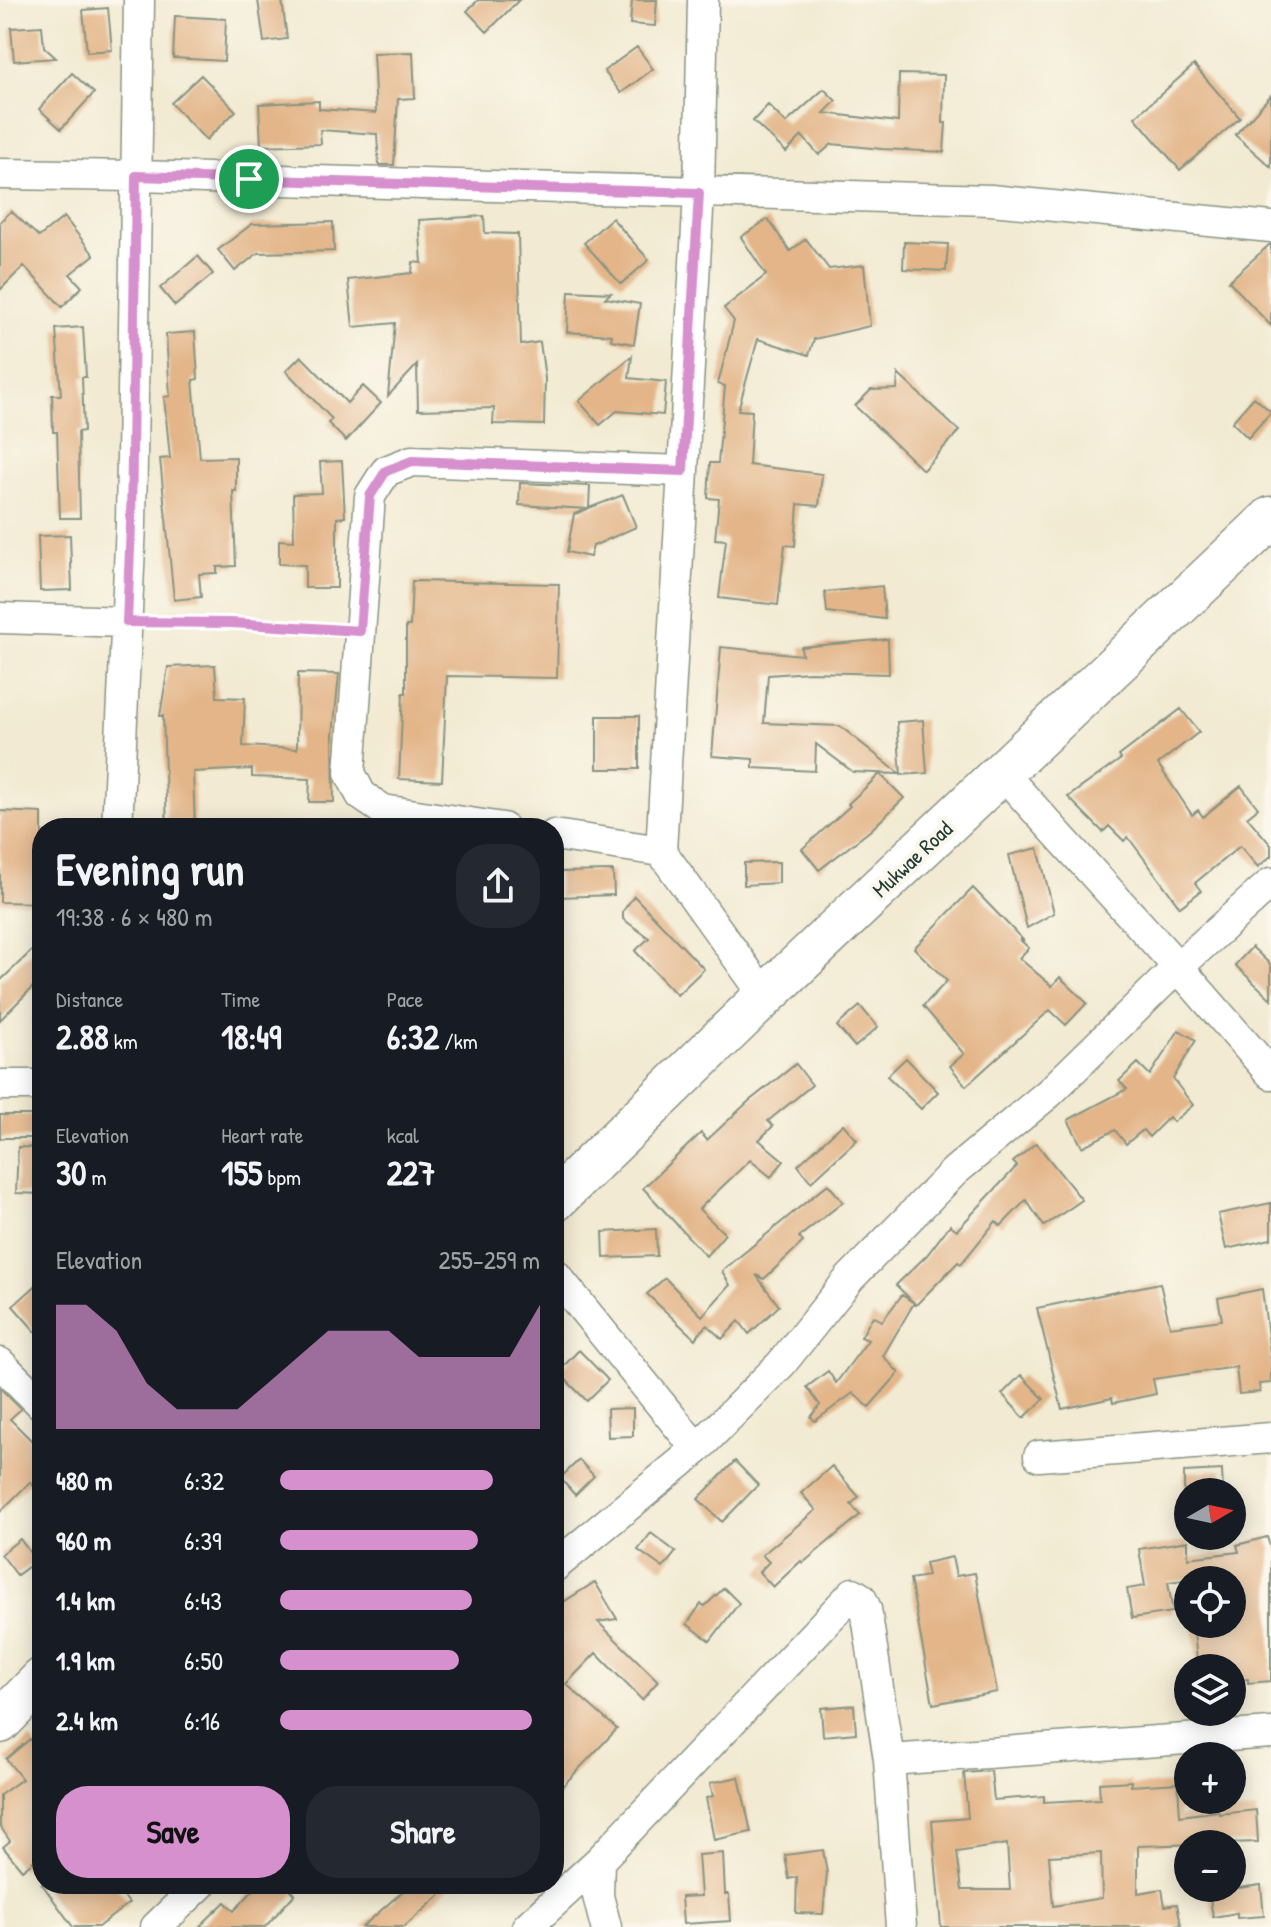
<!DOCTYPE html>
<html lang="en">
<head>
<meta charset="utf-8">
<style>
  :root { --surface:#171b24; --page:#242831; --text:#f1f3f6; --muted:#9ea1a6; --accent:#d690ce }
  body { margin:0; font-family:"Patrick Hand",sans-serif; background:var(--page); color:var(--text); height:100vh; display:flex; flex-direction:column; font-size:30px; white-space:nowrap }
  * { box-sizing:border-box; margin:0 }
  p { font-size:26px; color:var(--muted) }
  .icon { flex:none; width:44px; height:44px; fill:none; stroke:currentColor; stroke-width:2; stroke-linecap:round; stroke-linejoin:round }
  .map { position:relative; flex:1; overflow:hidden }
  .panel { position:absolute; left:32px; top:818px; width:532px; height:1076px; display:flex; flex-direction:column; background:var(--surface); border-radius:32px; box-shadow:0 4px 20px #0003 }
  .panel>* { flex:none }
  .needle { width:52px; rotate:81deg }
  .buttons { position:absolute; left:1174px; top:1478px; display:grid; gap:16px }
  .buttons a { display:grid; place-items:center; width:72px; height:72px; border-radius:50%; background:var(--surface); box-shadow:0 4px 20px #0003; font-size:40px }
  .pin { position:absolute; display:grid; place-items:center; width:68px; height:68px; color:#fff; margin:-34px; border:4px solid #fff; border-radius:50%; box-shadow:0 2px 8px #0007 }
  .round { display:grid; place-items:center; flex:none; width:84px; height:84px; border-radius:32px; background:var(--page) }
  .summary { display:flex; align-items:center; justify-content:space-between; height:136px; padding:0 24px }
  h1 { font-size:44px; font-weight:700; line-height:60px }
  .stats { display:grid; grid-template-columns:repeat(3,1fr); gap:12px; height:136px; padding:8px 24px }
  .stats div { display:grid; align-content:center }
  .stats b { font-size:34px; font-weight:700 }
  .stats small { font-size:22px; font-weight:400 }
  .stats p { font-size:22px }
  .chart { height:224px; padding:16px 24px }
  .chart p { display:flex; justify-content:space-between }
  .chart svg { width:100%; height:144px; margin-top:8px; fill:var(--accent); opacity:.7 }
  .button { display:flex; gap:16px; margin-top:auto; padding:16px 24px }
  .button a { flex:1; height:92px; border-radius:32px; background:var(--accent); color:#111; font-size:32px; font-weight:700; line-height:92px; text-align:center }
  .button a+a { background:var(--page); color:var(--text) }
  ul { padding:0 24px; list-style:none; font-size:26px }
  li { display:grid; grid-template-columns:128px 96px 1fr; align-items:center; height:60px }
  li i { height:20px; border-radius:10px; background:var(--accent) }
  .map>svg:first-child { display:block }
  .building { fill:#e3b588; fill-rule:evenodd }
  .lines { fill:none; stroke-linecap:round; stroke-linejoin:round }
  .street-casing { stroke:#889483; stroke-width:33 }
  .secondary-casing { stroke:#889483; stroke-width:45 }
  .path { stroke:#889483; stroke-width:5; stroke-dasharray:6 6; stroke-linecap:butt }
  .street { stroke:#fff; stroke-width:30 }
  .secondary { stroke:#fff; stroke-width:42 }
  .route-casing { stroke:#fff; stroke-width:16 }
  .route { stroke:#d690ce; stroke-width:10 }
  .labels { text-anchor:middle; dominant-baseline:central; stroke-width:8; stroke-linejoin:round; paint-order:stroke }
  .street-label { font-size:22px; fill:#1f3d34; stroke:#fbf7ec }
</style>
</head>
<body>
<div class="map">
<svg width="1271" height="1927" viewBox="0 0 1271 1927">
  <rect width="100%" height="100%" fill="#fbf7ec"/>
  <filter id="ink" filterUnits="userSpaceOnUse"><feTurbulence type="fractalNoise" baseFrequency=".0125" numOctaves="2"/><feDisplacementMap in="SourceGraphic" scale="16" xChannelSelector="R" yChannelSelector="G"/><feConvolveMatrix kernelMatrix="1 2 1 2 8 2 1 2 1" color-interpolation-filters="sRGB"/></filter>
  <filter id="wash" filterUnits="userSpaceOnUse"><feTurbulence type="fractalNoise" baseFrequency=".006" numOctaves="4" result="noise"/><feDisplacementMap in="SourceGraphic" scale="32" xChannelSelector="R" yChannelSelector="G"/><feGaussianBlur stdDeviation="1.8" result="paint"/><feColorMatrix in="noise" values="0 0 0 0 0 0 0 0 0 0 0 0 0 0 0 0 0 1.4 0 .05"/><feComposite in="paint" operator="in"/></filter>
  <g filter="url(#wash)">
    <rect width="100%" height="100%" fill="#f2ead2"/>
    <g id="blocks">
      <path class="building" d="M258 0H282L287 39 264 42Z
        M478 0H519L487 32 467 11Z
        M632 0H657L655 26 630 24Z
        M108 8 112 50 87 52 83 10Z
        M175 16 226 19 224 61 173 58Z
        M42 26 44 47 56 58 14 61 11 28Z
        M637 47 653 69 621 93 604 71Z
        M413 52 415 98 398 99 394 165H379L377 134 320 130 321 144 261 146 259 104 319 101V109L376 113 373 53Z
        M1194 65 1240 118 1180 170 1135 117Z
        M72 73 94 93 61 129 39 109Z
        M899 74 944 75 943 123H946L944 152 882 149 832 144 819 155 802 136 786 152 753 121 768 105 786 123 824 89 836 101 824 113 898 122Z
        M201 75 236 111 206 140 171 103Z
        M1271 95V167L1235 135Z
        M11 211 39 237 64 217 94 255 70 274 82 287 62 307 24 266 0 290V222Z
        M484 216 485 233 518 234 521 345 540 342 545 378 544 425 493 424 494 408 418 410 417 365 388 396 395 323 353 327 348 280 412 273 413 262 422 263 419 220Z
        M612 218 649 260 621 284 584 243Z
        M768 219 790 251 806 239 829 269 864 265 870 326 814 339 809 355 758 339 738 410 752 411 749 465 822 474 819 506 798 504 795 546 785 545 778 605 719 598 726 540 715 539 719 499 708 498 710 463H718L725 386 718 384 734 321 724 308 766 275 741 237Z
        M333 222 334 251 258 253 235 271 218 250 252 224Z
        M904 242 948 244 946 271 903 269Z
        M1269 245H1271V326L1229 281Z
        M198 256 213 274 175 306 160 288Z
        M569 291 611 293 605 298 640 304 634 344 611 340 612 335 567 332Z
        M83 327 86 377H82L84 431 78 432 80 518H60L57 432H53L52 395H61L56 329Z
        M195 332 198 379 193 380 200 458 236 457V491H233L236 566 217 567V573L199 574 201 597 174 600 160 459 170 458 164 397 170 396 166 334Z
        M301 356 347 403 363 386 381 403 346 441 328 423 332 419 286 371Z
        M632 356 629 378 666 382 663 415 617 411 600 425 579 401Z
        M898 374 959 431 923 470 855 406 871 390 897 389Z
        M1254 397 1271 412 1248 438 1232 422Z
        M342 461 345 517 337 518V588H305V565L279 564V540L294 541 293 494 322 493 320 462Z
        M520 483 590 486 589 508 623 495 636 527 593 546 590 557 567 552 574 514 588 509 519 505Z
        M70 535 72 590 40 591 38 536Z
        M412 581 559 584 557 678 447 676 442 781 399 779 403 693H406V626H410Z
        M882 586 885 619 827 612 825 592Z
        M888 639 889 674 810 672 768 675 764 723 840 726 900 774 853 772 816 744 815 771 753 768V759L712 756 721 647 802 655 801 647Z
        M215 665 217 697 245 698 243 746 297 749 298 673 339 674 333 735 334 802H309L310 779 252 777V769L193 772 195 828H167L163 716H160L168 667Z
        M1181 709 1199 732 1158 764 1192 815 1198 810 1203 817 1241 786 1258 808 1247 817 1271 845V856L1258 867 1240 846 1195 883 1201 891 1180 907 1128 837 1124 841 1109 826 1103 832 1068 797 1121 759 1119 756Z
        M597 716H639V769H597Z
        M923 720 927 773 901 775 897 722Z
        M880 774 904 798 871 830 819 870 802 849 850 806 848 804Z
        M0 811 42 813V903L0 902Z
        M1038 848 1054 913 1027 928 1009 855Z
        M779 862V883L744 885V863Z
        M613 871 614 895 559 897 558 872Z
        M973 888 1024 941 1019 939 1029 948 1019 958 1052 986 1060 977 1087 1003 1066 1025 1050 1010 966 1086 950 1066 964 1054 923 1006 947 981 914 948Z
        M634 896 704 969 677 995 635 951 649 938 623 919V911Z
        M42 941V978L0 1020V981Z
        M1252 947 1271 965V999L1235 965Z
        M860 1006 878 1027 855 1047 837 1026Z
        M1179 1030 1196 1040 1173 1079 1193 1105 1173 1122 1169 1117 1149 1137 1143 1130 1126 1144 1115 1130 1082 1147 1068 1120 1127 1089 1119 1081 1138 1063 1150 1075Z
        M906 1058 938 1092 921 1109 887 1076Z
        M796 1064 812 1085 768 1121 773 1126 759 1140 784 1161 771 1177 750 1160 699 1209 725 1234 706 1256 643 1188 701 1133 707 1140 749 1101Z
        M0 1115H36V1138H0Z
        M843 1124 857 1140 811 1182 798 1165Z
        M1036 1143 1082 1200 1044 1226 1026 1200 1001 1226 996 1221 961 1264 958 1262 916 1305 914 1303 883 1356 899 1373 869 1407 853 1393 815 1421 811 1417 820 1405 807 1387 828 1371 836 1383 868 1340 861 1337 873 1316 882 1321 902 1295 914 1303 896 1285 927 1255 950 1225 957 1230 1017 1166 1013 1162Z
        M18 1147 42 1148V1194L16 1193Z
        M828 1184 843 1202 799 1237 803 1242 764 1279 756 1275 779 1306 749 1334 739 1321 722 1339 707 1325 695 1339 647 1294 665 1278 702 1316 730 1285 722 1271Z
        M1271 1203V1239L1226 1249 1218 1214Z
        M656 1229 657 1256 604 1258 603 1232Z
        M42 1280V1339L13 1306Z
        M1160 1283 1170 1327 1222 1320 1218 1298 1262 1289 1271 1361V1383L1259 1384 1260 1392 1239 1394 1236 1367 1153 1379 1156 1394 1113 1403 1112 1398 1062 1409 1037 1308Z
        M579 1350 608 1380 587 1401 558 1372Z
        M1021 1375 1044 1399 1024 1418 1002 1394Z
        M0 1388 21 1409 10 1419 42 1451V1495L30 1482 0 1512Z
        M633 1408V1436L608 1437 607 1409Z
        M579 1460 594 1476 575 1495 560 1478Z
        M735 1461 758 1485 722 1522 698 1499Z
        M832 1466 859 1497 851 1504 860 1515 803 1563 801 1561 773 1587 759 1572 769 1562 762 1555 816 1510 801 1493Z
        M1222 1470 1223 1492H1184V1472Z
        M651 1533 676 1552 663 1568 638 1550Z
        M1267 1537 1271 1549V1681L1248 1683V1679L1232 1680V1668H1198L1193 1624H1232V1574L1168 1582 1173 1612 1132 1618 1127 1589 1145 1586 1139 1549 1188 1541V1558L1239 1552 1237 1545Z
        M20 1539 36 1561 17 1575 1 1554Z
        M952 1557 956 1576 975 1573 997 1692 933 1704 910 1579 928 1576 925 1563Z
        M595 1582 617 1619 598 1622 658 1681 642 1700 596 1653 566 1684 617 1729 554 1795V1608Z
        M724 1588 739 1603 710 1641 687 1624 701 1604 705 1606Z
        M854 1705 856 1733 823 1736 821 1708Z
        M30 1739 42 1754V1854L22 1870 3 1847 10 1841 0 1826V1795L22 1779 6 1759Z
        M991 1771 994 1800 1044 1796V1802L1100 1799 1099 1783 1131 1781V1786L1178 1783 1180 1816 1218 1811 1219 1814 1256 1810 1258 1842 1138 1846V1893L1162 1889 1165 1906 1177 1904 1181 1925 1169 1927H941L932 1821 968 1818 964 1773ZM1007 1844 1010 1890H962L957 1852ZM1101 1853 1102 1898 1053 1906 1049 1856Z
        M739 1777 751 1832 714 1840 706 1798 713 1796 710 1783Z
        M823 1850 827 1873 823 1914 796 1913 797 1877 789 1879 785 1855Z
        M723 1853 725 1894H729L731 1921 683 1924 681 1897 701 1896 698 1855Z
        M42 1884H114L129 1903 98 1927H73Z
        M259 1884H285L295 1894 265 1927H199L225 1902 234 1911Z
        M411 1884H453L404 1927H362Z
        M1261 1885 1264 1916 1237 1918V1913L1213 1917 1209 1892Z"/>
    </g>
  </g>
  <g filter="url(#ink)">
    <use href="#blocks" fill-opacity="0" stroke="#889483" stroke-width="2"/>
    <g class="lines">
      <g class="street-casing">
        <path id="street" d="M703 0 699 193 661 851 765 996
          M0 174 136 176 991 200 1271 227
          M0 618 127 622
          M1003 774 1178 967 1271 1074
          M117 828 131 524 139 0
          M503 828 383 810 361 795 350 773 370 496 386 471 412 461 683 471
          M554 835 661 851
          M0 1085H42
          M554 1273 697 1449
          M0 1363 42 1405
          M1039 1456 1271 1438
          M554 1567 697 1449 781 1364 850 1278 955 1171 1049 1093 1178 967 1271 883
          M889 1760 1271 1733
          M599 1861 598 1896 606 1927
          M156 1927 201 1884
          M527 1927 599 1861 853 1593 861 1598 866 1609 889 1760 901 1927"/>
      </g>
      <g class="secondary-casing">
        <path id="secondary" d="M554 1201 765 996 1271 518
          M0 1722 42 1679"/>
      </g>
      <path class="path" d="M152 622 231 623 333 629"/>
      <use href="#street" class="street"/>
      <use href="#secondary" class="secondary"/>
    </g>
  </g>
  <g class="lines" filter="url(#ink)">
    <g class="route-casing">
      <path id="route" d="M136 176 699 193 683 471 412 461 386 471 370 496 360 631 231 623 127 622 131 524Z"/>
    </g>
    <use href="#route" class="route"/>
  </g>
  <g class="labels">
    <g class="street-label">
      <text transform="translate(912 859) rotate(-43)">Mukwae Road</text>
    </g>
  </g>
</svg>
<div class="buttons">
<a><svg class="needle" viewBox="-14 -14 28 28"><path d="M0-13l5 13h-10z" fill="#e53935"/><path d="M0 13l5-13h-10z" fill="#9ea1a6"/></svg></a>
<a><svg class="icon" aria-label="locate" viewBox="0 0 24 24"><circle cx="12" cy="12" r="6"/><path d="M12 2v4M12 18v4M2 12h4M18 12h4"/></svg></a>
<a><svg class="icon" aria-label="layers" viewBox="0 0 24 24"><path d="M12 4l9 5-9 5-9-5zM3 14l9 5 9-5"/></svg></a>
<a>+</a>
<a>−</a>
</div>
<div class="pin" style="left:249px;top:179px;background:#1e9e55"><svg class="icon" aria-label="arrive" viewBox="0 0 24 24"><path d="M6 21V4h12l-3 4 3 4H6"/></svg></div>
<section class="panel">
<div class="summary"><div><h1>Evening run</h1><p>19:38 · 6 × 480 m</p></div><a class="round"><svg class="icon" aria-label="share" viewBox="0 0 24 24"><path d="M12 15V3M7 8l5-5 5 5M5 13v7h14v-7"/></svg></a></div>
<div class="stats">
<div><p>Distance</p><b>2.88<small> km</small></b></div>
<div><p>Time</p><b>18:49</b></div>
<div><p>Pace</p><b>6:32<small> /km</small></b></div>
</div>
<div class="stats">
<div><p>Elevation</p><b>30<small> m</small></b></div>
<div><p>Heart rate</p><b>155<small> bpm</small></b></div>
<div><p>kcal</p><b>227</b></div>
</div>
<div class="chart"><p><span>Elevation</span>255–259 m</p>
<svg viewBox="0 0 160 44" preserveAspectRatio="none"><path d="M0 44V6L10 6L20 14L30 30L40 38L50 38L60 38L70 30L80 22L90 14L100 14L110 14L120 22L130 22L140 22L150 22L160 6V44z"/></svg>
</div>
<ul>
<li><b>480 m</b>6:32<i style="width:82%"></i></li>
<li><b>960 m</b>6:39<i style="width:76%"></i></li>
<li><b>1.4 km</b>6:43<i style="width:74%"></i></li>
<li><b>1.9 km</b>6:50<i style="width:69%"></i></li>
<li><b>2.4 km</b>6:16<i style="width:97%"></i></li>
</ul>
<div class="button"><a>Save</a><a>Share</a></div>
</section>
</div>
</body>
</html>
